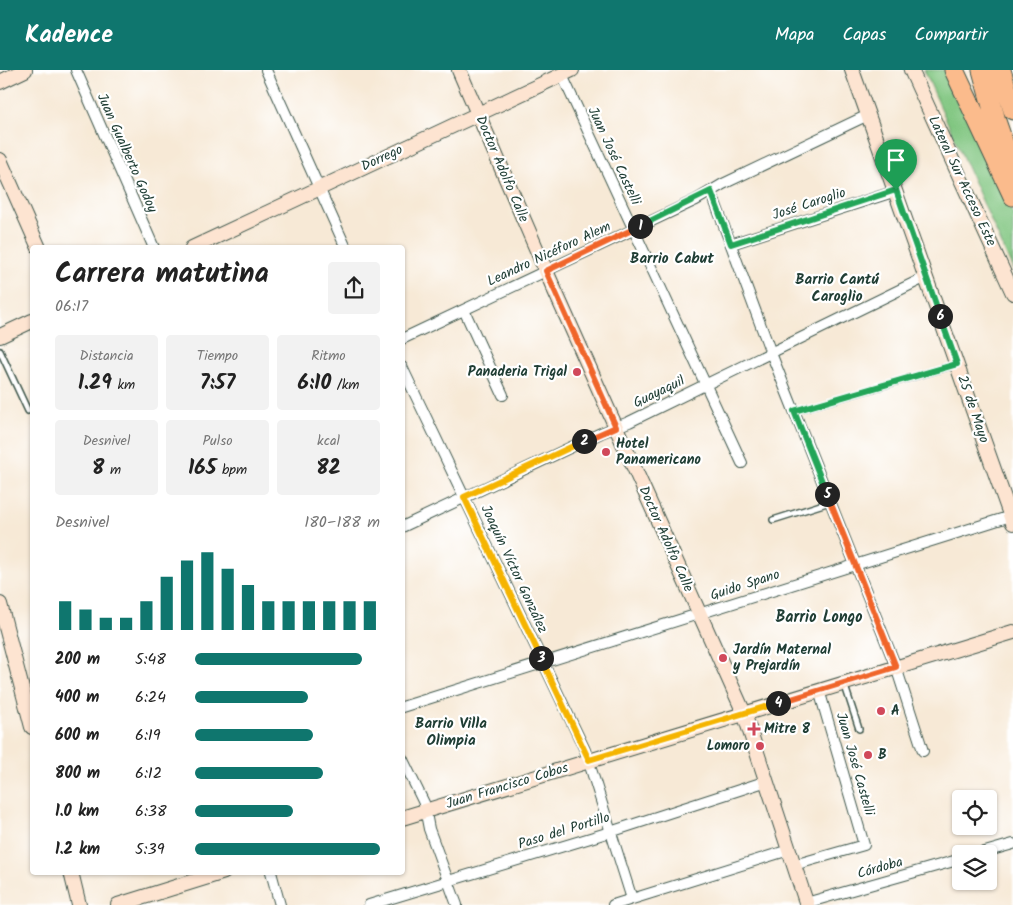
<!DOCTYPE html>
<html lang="es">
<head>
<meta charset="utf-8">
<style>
  :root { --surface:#fff; --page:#f2f2f2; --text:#222; --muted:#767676; --accent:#0f766e }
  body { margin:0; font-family:Kalam,sans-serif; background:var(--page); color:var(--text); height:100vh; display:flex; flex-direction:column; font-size:19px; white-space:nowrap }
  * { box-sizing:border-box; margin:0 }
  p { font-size:16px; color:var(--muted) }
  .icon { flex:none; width:28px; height:28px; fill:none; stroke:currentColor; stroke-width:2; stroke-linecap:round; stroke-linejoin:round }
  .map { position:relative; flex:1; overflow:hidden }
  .side { position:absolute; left:30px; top:175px; width:375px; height:630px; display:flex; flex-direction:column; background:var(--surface); border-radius:5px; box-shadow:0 1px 4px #0004 }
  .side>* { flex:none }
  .tools { position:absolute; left:952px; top:720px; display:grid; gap:10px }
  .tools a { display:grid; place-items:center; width:45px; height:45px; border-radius:5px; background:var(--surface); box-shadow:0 1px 4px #0004; font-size:25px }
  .pin { position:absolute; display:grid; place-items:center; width:42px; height:42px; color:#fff; margin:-51px -21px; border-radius:50% 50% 50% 0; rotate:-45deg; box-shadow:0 0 5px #0007 }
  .pin .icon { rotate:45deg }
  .km { position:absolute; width:25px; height:25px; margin:-12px; border-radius:50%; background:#222; color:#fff; font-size:14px; line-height:25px; text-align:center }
  .round { display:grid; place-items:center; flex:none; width:52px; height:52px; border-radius:5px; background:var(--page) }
  .overview { display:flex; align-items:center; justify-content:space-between; height:85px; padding:0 25px }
  h1 { font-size:28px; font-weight:600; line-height:38px }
  .figures { display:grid; grid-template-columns:repeat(3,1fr); gap:8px; height:85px; padding:5px 25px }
  .figures div { display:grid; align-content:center; border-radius:5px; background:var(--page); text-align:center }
  .figures b { font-size:21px; font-weight:600 }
  .figures small { font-size:14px; font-weight:400 }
  .figures p { font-size:14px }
  .chart { height:140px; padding:10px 25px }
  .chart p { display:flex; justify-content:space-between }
  .chart svg { width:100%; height:90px; margin-top:5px; stroke:var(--accent); stroke-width:6 }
  ul { padding:0 25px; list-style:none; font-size:16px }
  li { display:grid; grid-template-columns:80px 60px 1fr; align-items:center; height:38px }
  li i { height:12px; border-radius:6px; background:var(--accent) }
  header { display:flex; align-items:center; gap:30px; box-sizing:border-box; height:70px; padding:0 25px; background:var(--accent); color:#fff }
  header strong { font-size:24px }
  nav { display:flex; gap:28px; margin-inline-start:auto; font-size:18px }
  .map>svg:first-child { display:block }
  .green { fill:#81c681; stroke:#50825a }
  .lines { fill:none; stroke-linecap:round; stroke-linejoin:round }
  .lane-casing { stroke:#3f574c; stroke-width:8 }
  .street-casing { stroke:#3f574c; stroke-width:12 }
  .secondary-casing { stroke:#3f574c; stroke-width:16 }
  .highway-casing { stroke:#3f574c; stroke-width:21 }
  .lane { stroke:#fff; stroke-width:5 }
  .street { stroke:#fff; stroke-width:10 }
  .secondary { stroke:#fde4d1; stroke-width:14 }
  .highway { stroke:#fbbb8c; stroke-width:19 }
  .split-1-casing { stroke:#fff; stroke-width:10 }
  .split-2-casing { stroke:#fff; stroke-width:10 }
  .split-3-casing { stroke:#fff; stroke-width:10 }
  .split-4-casing { stroke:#fff; stroke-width:10 }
  .split-5-casing { stroke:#fff; stroke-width:10 }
  .split-6-casing { stroke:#fff; stroke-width:10 }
  .split-7-casing { stroke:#fff; stroke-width:10 }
  .split-1 { stroke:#22a559; stroke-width:6 }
  .split-2 { stroke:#f0652b; stroke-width:6 }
  .split-3 { stroke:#f5b400; stroke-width:6 }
  .split-4 { stroke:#f5b400; stroke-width:6 }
  .split-5 { stroke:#f0652b; stroke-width:6 }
  .split-6 { stroke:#22a559; stroke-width:6 }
  .split-7 { stroke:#22a559; stroke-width:6 }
  .poi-dot { fill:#d1495b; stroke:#fff; stroke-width:2 }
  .labels { text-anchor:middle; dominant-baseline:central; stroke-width:4.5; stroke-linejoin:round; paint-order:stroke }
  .street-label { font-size:14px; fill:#1f3d34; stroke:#fff }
  .poi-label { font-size:14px; font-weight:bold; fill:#1f3d34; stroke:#fff; text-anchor:start }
  .neighbourhood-label { font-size:15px; font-weight:bold; fill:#1f3d34; stroke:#fff }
  .quarter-label { font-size:16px; font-weight:bold; fill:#1f3d34; stroke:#fff }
</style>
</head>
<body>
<header>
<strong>Kadence</strong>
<nav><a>Mapa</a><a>Capas</a><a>Compartir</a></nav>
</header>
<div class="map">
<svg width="1013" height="835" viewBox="0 0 1013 835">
  <rect width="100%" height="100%" fill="#fff"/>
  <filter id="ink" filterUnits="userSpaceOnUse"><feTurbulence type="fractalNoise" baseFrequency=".02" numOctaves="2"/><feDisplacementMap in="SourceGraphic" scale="10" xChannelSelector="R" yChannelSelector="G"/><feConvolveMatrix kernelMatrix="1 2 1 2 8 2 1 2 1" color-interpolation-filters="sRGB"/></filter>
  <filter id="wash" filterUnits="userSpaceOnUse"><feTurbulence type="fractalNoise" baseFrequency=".0096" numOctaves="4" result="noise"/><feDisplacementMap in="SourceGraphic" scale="20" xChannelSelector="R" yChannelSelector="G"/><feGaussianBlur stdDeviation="1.12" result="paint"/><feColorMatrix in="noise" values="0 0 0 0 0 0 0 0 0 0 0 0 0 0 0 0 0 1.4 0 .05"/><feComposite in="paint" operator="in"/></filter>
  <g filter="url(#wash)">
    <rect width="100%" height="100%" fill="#f7e9d6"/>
    <path class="green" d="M924 0H948L1013 145V200Z"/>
  </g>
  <g filter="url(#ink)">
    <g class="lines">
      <g class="lane-casing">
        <path id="lane" d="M0 281 28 341
          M795 341 955 295
          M773 450 830 432
          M845 616 859 659"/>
      </g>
      <g class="street-casing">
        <path id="street" d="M76 0 154 178
          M266 0 346 178
          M562 5 742 393
          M711 121 771 283 896 597 923 681
          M731 174 896 121
          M464 240 503 325
          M402 269 696 130 723 114 868 45
          M402 297 585 680 632 829
          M402 457 601 363 629 352 926 207
          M402 637 1011 446
          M402 688 424 733 429 759 457 835
          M978 784 1013 774
          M794 795 864 775 819 620
          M271 802 280 835
          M806 833 961 789
          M369 835 610 762 767 711
          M613 835 789 780"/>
      </g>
      <g class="secondary-casing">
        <path id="secondary" d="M459 0 546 201 744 643 807 835
          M852 0 1013 453
          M911 0 1013 223
          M0 12 25 0
          M0 90 39 178
          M192 178 572 0
          M0 266 32 251
          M0 534 32 657
          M402 748 1013 562
          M71 802 79 835
          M118 835 224 802"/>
      </g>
      <g class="highway-casing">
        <path id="highway" d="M954 0 1013 126
          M982 0 996 51 1013 100
          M1001 0 1013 40"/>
      </g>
      <use href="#lane" class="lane"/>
      <use href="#street" class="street"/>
      <use href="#secondary" class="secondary"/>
      <use href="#highway" class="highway"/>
    </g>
  </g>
  <g class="lines" filter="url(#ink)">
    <g class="split-1-casing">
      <path id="split-1" d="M640 156 711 121 731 174 896 120"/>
    </g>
    <g class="split-2-casing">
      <path id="split-2" d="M584 371 616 357 546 201 640 156"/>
    </g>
    <g class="split-3-casing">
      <path id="split-3" d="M541 588 464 427 584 371"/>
    </g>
    <g class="split-4-casing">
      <path id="split-4" d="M541 588 589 690 778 633"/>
    </g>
    <g class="split-5-casing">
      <path id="split-5" d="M778 633 896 597 827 424"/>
    </g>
    <g class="split-6-casing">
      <path id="split-6" d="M827 424 794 341 957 294 940 246"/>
    </g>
    <g class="split-7-casing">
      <path id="split-7" d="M896 120 940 246"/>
    </g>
    <use href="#split-1" class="split-1"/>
    <use href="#split-2" class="split-2"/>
    <use href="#split-3" class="split-3"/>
    <use href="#split-4" class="split-4"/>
    <use href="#split-5" class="split-5"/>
    <use href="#split-6" class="split-6"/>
    <use href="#split-7" class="split-7"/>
  </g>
  <g class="poi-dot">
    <circle cx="577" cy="302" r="5"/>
    <circle cx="606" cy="382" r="5"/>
    <circle cx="723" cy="588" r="5"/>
    <circle cx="881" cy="641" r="5"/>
    <path d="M751.5 651.5h5v5h5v5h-5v5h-5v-5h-5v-5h5z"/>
    <circle cx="760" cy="676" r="5"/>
    <circle cx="868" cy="685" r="5"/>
  </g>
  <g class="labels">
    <g class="street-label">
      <text transform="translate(127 83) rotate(66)">Juan Gualberto Godoy</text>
      <text transform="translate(614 86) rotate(65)">Juan José Castelli</text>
      <text transform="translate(382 88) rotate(-25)">Dorrego</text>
      <text transform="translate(502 99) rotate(67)">Doctor Adolfo Calle</text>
      <text transform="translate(962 111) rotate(65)">Lateral Sur Acceso Este</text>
      <text transform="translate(809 134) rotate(-18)">José Caroglio</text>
      <text transform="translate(549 184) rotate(-25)">Leandro Nicéforo Alem</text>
      <text transform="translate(659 322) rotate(-26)">Guayaquil</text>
      <text transform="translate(973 339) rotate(71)">25 de Mayo</text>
      <text transform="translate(666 469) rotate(66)">Doctor Adolfo Calle</text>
      <text transform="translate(514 499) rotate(65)">Joaquín Víctor González</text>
      <text transform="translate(745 515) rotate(-18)">Guido Spano</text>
      <text transform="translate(855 694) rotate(74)">Juan José Castelli</text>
      <text transform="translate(507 716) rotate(-17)">Juan Francisco Cobos</text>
      <text transform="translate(564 761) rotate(-17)">Paso del Portillo</text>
      <text transform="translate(880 798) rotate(-16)">Córdoba</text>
    </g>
    <g class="poi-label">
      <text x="567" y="302" text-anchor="end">Panaderia Trigal</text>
      <text x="616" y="374">Hotel<tspan x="616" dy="16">Panamericano</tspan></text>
      <text x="733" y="580">Jardín Maternal<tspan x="733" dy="16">y Prejardín</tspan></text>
      <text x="891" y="641">A</text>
      <text x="764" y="659">Mitre 8</text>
      <text x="750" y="676" text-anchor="end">Lomoro</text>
      <text x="878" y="685">B</text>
    </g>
    <g class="neighbourhood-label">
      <text x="672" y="189">Barrio Cabut</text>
      <text x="837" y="210">Barrio Cantú<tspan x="837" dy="17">Caroglio</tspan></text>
      <text x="451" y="654">Barrio Villa<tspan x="451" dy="17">Olimpia</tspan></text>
    </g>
    <g class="quarter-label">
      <text x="819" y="547">Barrio Longo</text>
    </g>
  </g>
</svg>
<div class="tools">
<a><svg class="icon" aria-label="locate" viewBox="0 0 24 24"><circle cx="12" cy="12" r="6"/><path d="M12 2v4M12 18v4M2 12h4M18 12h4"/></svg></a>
<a><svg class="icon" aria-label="layers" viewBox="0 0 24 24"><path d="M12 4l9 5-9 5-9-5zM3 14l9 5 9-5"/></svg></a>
</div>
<div class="pin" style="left:896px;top:120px;background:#1e9e55"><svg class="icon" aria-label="arrive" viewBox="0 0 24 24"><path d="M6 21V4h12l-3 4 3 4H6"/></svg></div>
<b class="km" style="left:640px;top:156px">1</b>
<b class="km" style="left:584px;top:371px">2</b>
<b class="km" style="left:541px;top:588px">3</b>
<b class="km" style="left:778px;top:633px">4</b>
<b class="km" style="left:827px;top:424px">5</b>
<b class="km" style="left:940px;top:246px">6</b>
<section class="side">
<div class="overview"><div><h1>Carrera matutina</h1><p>06:17</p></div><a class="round"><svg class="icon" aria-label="share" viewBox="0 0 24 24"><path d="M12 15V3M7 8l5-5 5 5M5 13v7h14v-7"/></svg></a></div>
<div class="figures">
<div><p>Distancia</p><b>1.29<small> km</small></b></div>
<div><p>Tiempo</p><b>7:57</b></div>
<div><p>Ritmo</p><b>6:10<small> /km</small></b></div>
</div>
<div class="figures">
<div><p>Desnivel</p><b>8<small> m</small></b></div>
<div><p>Pulso</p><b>165<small> bpm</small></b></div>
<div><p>kcal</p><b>82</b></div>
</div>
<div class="chart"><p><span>Desnivel</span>180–188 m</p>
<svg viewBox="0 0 160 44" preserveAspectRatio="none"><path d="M5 44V30M15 44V34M25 44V38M35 44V38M45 44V30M55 44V18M65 44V10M75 44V6M85 44V14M95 44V22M105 44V30M115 44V30M125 44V30M135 44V30M145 44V30M155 44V30"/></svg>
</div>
<ul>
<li><b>200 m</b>5:48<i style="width:90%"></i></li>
<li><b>400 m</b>6:24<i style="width:61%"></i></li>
<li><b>600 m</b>6:19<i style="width:64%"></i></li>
<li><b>800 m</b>6:12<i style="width:69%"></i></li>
<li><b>1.0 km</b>6:38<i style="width:53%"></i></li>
<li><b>1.2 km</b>5:39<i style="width:100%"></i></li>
</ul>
</section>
</div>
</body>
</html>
